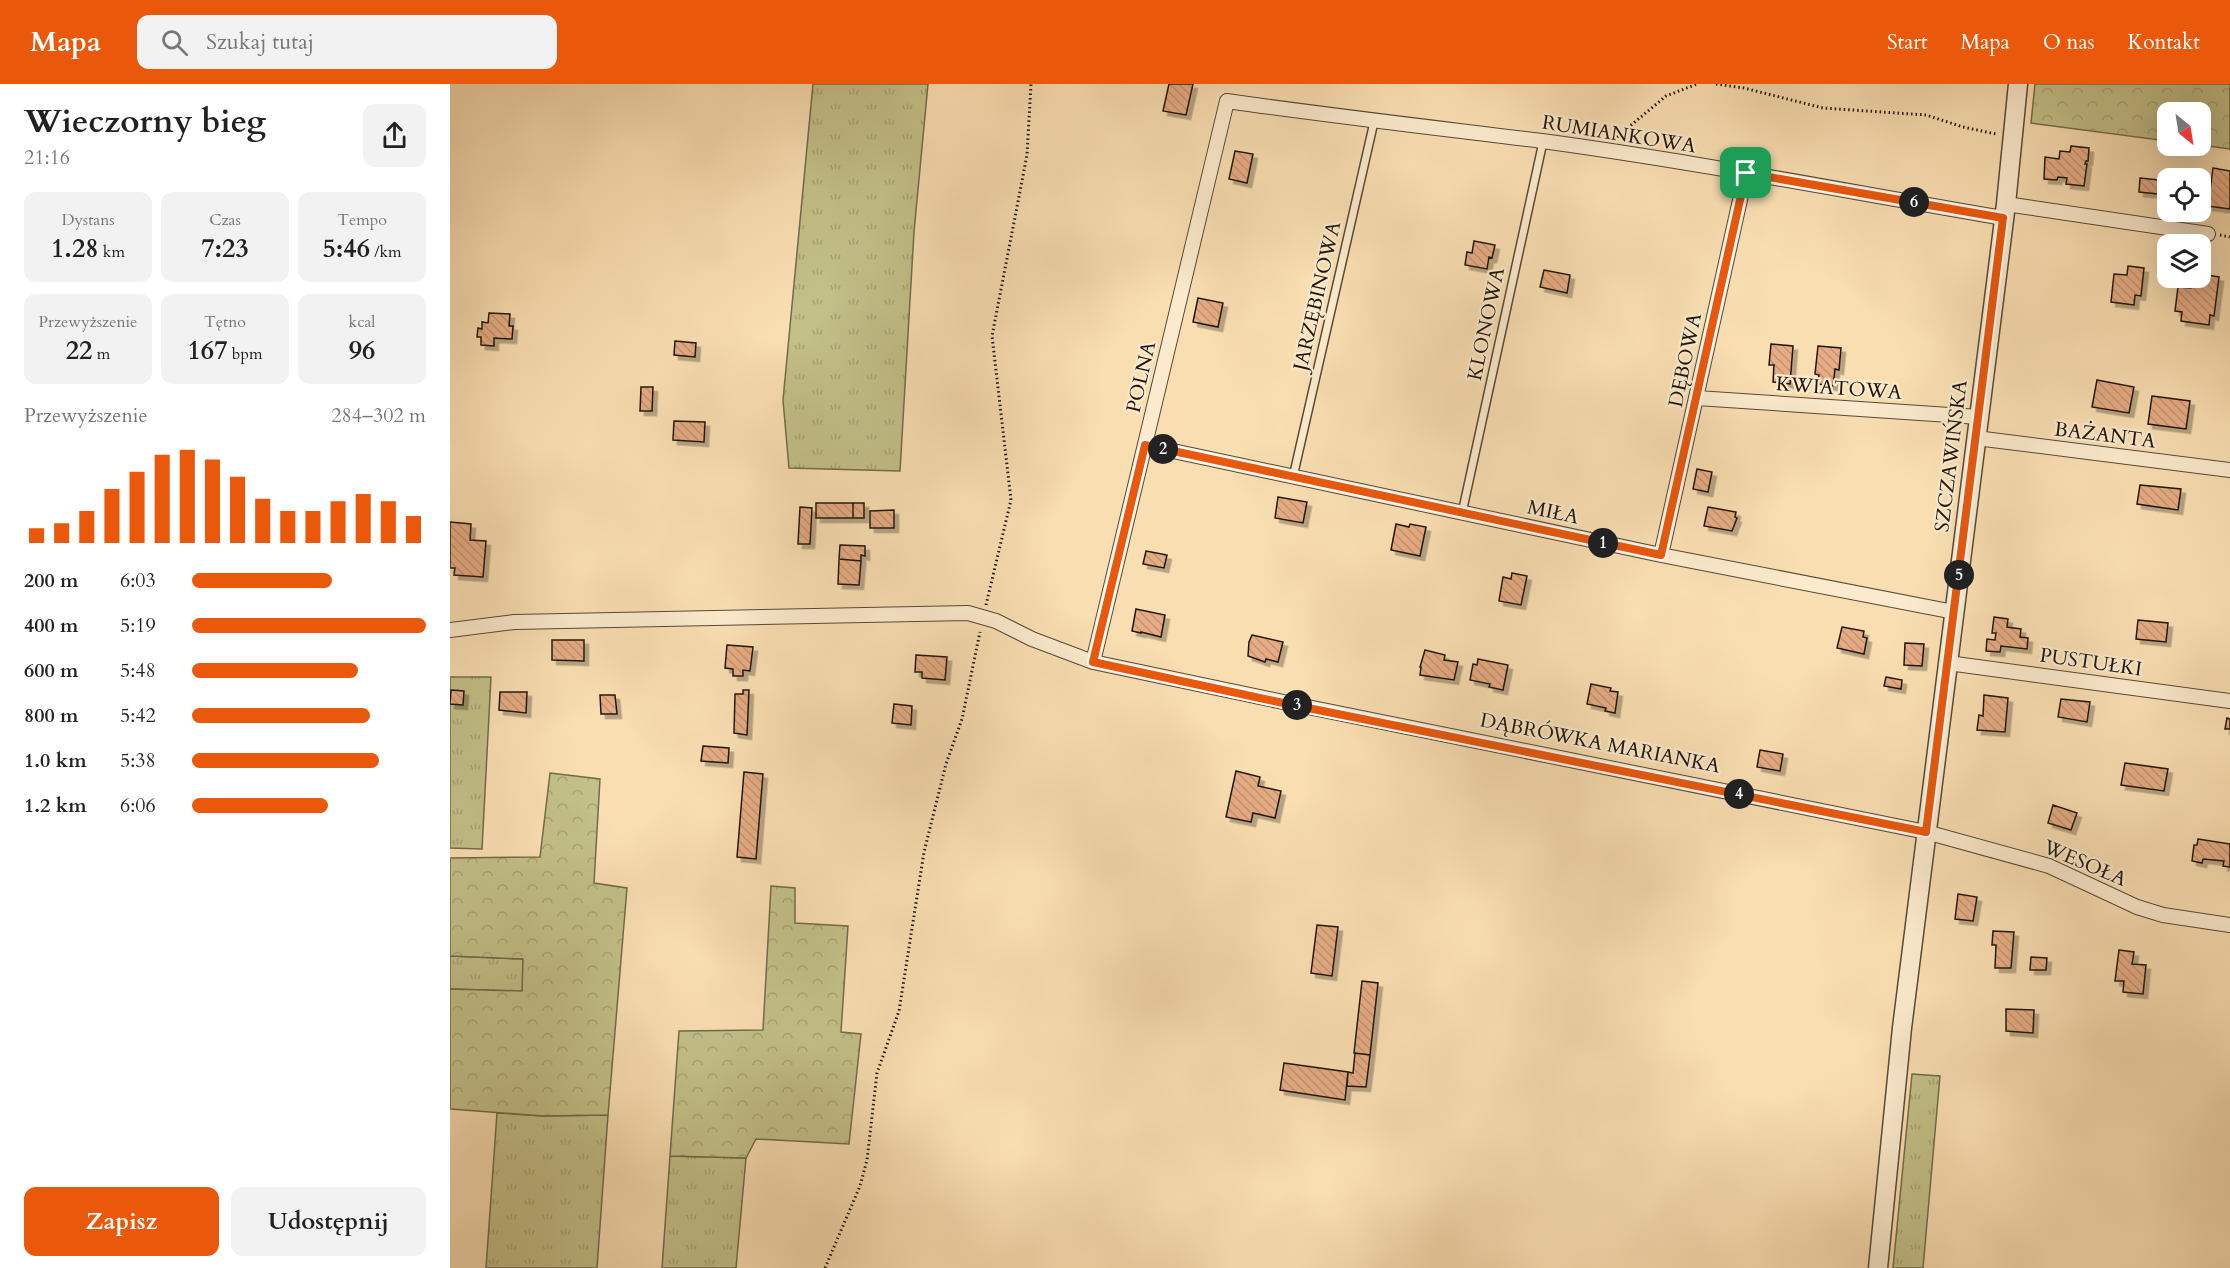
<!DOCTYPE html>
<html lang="pl">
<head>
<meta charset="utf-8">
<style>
  :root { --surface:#fff; --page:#f2f2f2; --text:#222; --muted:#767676; --accent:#ea580c }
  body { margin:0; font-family:Cardo,serif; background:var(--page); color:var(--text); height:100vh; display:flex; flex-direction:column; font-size:22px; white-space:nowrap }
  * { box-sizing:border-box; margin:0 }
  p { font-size:20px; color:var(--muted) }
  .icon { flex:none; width:33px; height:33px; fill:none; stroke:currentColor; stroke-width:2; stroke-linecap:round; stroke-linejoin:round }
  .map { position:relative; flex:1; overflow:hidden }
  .details { display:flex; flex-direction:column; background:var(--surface); width:450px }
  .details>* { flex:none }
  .needle { width:39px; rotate:150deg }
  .fabs { position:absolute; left:1707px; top:18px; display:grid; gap:12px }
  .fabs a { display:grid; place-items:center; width:54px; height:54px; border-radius:12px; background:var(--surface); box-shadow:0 6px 24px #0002; font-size:30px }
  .pin { position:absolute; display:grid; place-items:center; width:51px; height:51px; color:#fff; margin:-26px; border-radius:12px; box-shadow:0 3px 9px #0006 }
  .km { position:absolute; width:30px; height:30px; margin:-15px; border-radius:50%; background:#222; color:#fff; font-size:16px; line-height:30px; text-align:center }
  .round { display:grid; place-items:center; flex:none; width:63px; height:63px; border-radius:12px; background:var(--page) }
  .headline { display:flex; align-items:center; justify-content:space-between; height:102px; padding:0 24px }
  h1 { font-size:33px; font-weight:800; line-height:45px }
  .metrics { display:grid; grid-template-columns:repeat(3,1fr); gap:9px; height:102px; padding:6px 24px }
  .metrics div { display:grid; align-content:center; border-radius:12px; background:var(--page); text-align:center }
  .metrics b { font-size:26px; font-weight:800 }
  .metrics small { font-size:16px; font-weight:400 }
  .metrics p { font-size:16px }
  .chart { height:168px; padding:12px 24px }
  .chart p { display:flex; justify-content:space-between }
  .chart svg { width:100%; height:108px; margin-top:6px; stroke:var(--accent); stroke-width:6 }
  .action { display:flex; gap:12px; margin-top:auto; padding:12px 24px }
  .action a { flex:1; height:69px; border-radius:12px; background:var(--accent); color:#fff; font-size:24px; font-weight:800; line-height:69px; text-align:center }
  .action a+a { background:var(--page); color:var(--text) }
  ul { padding:0 24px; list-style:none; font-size:20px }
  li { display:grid; grid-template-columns:96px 72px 1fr; align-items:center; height:45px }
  li i { height:15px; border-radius:8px; background:var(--accent) }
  header { display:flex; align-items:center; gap:36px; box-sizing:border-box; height:84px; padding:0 30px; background:var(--accent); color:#fff }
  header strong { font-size:28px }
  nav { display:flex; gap:33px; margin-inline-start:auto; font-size:21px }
  .search { width:420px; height:54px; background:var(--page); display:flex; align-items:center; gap:15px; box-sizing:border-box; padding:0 21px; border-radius:12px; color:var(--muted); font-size:22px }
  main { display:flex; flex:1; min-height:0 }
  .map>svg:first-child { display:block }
  .grass { fill:url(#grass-tufts); stroke:#726c4a; stroke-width:1.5 }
  .forest { fill:url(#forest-crowns); stroke:#726c4a; stroke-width:1.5 }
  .building { fill:url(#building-back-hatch); stroke:#21170c; stroke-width:1.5; filter:url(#shadow) }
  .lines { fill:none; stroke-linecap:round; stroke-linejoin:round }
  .service-casing { stroke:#574936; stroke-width:10 }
  .minor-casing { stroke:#574936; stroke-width:16 }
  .tertiary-casing { stroke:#574936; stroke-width:21 }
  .path { stroke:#21170c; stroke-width:3; stroke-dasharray:1.5 3; stroke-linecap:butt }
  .service { stroke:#fbeacd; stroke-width:7 }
  .minor { stroke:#fbeacd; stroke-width:14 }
  .tertiary { stroke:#fbeacd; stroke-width:18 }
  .route-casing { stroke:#fff; stroke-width:12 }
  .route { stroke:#ea580c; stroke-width:8 }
  .labels { text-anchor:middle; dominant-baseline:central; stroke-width:4.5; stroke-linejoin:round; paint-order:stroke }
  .street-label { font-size:20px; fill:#21170c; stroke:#fbeacd }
</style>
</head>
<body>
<header>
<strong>Mapa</strong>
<div class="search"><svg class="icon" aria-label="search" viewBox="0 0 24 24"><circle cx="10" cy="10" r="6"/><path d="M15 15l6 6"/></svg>Szukaj tutaj</div>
<nav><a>Start</a><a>Mapa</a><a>O nas</a><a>Kontakt</a></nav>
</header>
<main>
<section class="details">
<div class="headline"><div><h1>Wieczorny bieg</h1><p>21:16</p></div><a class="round"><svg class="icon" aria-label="share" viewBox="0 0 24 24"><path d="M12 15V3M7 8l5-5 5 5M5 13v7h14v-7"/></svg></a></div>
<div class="metrics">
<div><p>Dystans</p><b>1.28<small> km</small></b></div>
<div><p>Czas</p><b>7:23</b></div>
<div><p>Tempo</p><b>5:46<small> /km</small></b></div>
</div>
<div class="metrics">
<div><p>Przewyższenie</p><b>22<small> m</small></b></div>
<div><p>Tętno</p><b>167<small> bpm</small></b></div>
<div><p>kcal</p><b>96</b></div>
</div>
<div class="chart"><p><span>Przewyższenie</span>284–302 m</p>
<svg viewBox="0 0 160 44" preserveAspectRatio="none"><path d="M5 44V38M15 44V36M25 44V31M35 44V22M45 44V15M55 44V8M65 44V6M75 44V10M85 44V17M95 44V26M105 44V31M115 44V31M125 44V27M135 44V24M145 44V27M155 44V33"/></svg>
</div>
<ul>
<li><b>200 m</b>6:03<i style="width:60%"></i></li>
<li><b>400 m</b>5:19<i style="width:100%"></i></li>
<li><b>600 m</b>5:48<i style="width:71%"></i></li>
<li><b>800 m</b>5:42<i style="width:76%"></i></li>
<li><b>1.0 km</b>5:38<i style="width:80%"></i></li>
<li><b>1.2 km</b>6:06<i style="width:58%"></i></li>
</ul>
<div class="action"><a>Zapisz</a><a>Udostępnij</a></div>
</section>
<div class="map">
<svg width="1780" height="1184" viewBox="0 0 1780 1184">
  <defs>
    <pattern id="grass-tufts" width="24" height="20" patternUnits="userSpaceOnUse" patternTransform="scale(1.5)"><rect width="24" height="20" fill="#c3c089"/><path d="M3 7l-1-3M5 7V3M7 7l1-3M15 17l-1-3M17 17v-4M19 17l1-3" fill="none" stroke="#a7a475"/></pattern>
    <pattern id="forest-crowns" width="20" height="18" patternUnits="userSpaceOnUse" patternTransform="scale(1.5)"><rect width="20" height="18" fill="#c3c089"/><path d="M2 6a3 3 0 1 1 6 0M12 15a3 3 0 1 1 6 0" fill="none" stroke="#a7a475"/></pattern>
    <pattern id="building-back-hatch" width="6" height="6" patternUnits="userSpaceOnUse" patternTransform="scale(1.5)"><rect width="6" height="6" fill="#e6ac84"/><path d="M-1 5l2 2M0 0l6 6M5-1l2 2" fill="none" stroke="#c59371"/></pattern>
    <filter id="shadow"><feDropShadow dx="4.5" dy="4.5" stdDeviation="0" flood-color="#0004"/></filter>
  </defs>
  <rect width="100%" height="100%" fill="#f9deb2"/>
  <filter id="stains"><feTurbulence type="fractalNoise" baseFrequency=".00333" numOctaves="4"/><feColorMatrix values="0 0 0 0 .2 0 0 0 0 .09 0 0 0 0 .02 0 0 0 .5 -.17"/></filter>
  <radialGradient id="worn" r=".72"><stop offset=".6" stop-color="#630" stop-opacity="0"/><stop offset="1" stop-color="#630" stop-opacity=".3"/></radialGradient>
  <path class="grass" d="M363 0H478L464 148 450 387 339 384 333 316Z
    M0 593H41L32 765 0 764Z
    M0 872 73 875V907L0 905Z
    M1462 990 1490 992 1473 1184H1443Z
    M47 1029 93 1032 158 1031 147 1184H36Z
    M220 1072 296 1074 286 1184H212Z"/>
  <path class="forest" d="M1585 0H1780V65L1751 61 1750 28H1718L1717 57 1581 39Z
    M100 689 150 695 144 799 177 804 158 1031 93 1032 0 1025V905L72 907 73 875 0 872V774L90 773Z
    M321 802 345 804V839L398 842 391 948 411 950 399 1060 306 1055 296 1074 220 1072 229 947 313 946Z"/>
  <path class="building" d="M719 0H743L736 31 713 27Z
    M1621 62 1639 64 1638 77H1636L1635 80H1637L1634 102 1616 100 1617 94 1608 93 1607 96 1594 95 1595 73 1609 75 1610 67 1620 68Z
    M785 67 803 70 797 99 779 95Z
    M1763 84 1780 87V125L1758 122Z
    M1690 94 1718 97V111L1689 108Z
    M1024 157 1045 161 1042 174 1039 173 1037 185 1015 181 1017 168 1022 169Z
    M1678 182 1694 184 1691 212 1685 211 1684 221 1661 218 1664 190 1677 191Z
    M1094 186 1120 191 1117 209 1090 203Z
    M1750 190 1769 193 1764 232 1760 231 1759 241 1731 237 1732 228 1725 227 1728 203 1741 204 1742 194H1750Z
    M748 214 773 219 768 243 743 238Z
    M39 229 60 230 59 242H63L62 255 44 254V262L31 261V253H27L28 244 32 245V238L38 239Z
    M225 257 246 259 245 273 224 271Z
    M1321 260 1343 262 1340 300 1323 298 1324 281H1319Z
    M1368 262 1391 264 1389 286 1385 285 1383 302 1368 300 1369 291 1365 290Z
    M1647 296 1684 303 1679 329 1642 323Z
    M191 303H203L202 327H190Z
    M1702 312 1740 317 1736 345 1698 340Z
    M224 337 255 338 254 358 223 356Z
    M1247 385 1262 388 1258 408 1243 405Z
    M1690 401 1731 405 1728 426 1687 420Z
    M828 413 857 418 853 439 825 434Z
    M366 419H403V434H366Z
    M403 419H414V434H403Z
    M350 423 362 424 360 460H348Z
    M1258 423 1286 428 1285 433 1287 434 1282 447 1254 442Z
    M444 426V444H420V427Z
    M0 438 21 440 20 456 36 457 33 493 4 491 5 484H0Z
    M946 440 959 443 960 440 976 443 970 472 941 466Z
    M390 461 415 462V472L411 471V477L389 475Z
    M696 467 717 471 714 484 693 480Z
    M389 475 411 477 409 501 388 500Z
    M1062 489 1077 492 1071 521 1049 517 1053 493 1061 495Z
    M686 525 715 531 711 553 691 548V549L682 547Z
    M1544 533 1558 535 1557 543 1571 545 1570 553 1578 554 1577 565 1551 562 1550 568 1536 567 1537 555 1545 556 1546 549H1542Z
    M1688 536 1718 539 1716 558 1686 555Z
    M1392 543 1414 547 1413 553 1417 554 1414 570 1387 564Z
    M802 551 833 558 828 578 816 575 815 578 798 572 799 558Z
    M102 556H134V577L102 576Z
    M1455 559 1474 560 1472 582 1454 581Z
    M277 561 303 563 300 587 293 586V592H283V585L275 584Z
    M975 566 995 571 994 576 1008 578 1004 596 970 591 971 583H970Z
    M466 571 497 573 495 596 472 594V588H465Z
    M1028 575 1058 581 1053 606 1039 603 1040 600 1020 596 1023 580 1027 581Z
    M1436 593 1452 596 1451 605 1434 602Z
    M1141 600 1161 604 1160 607 1168 608 1165 629 1155 627 1156 624 1137 620Z
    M1 606 14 607 13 621 0 620Z
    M293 606H299L297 651 284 649 285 610H293Z
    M50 608H77L76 629 49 626Z
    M150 611H165L167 630H151Z
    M1534 611 1558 614 1555 648 1527 646 1529 631 1533 632Z
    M1611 615 1640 618 1637 638 1608 633Z
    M444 620 462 622 461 641 442 639Z
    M1777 634 1780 635V645H1775Z
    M253 662 279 664 278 679 251 677Z
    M1310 666 1333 670 1330 687 1307 683Z
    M1675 679 1718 685 1714 707 1671 701Z
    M786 687 810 693 808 702 831 707 825 734 803 729 801 738 776 733Z
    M294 688 313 690 306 775 287 773Z
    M1603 721 1627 729 1621 746 1598 739Z
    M1748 755 1780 760V783L1773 782 1774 777 1753 775 1752 779 1742 777 1744 761H1747Z
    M1508 810 1527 813 1523 837 1505 835Z
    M867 841 888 843 882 892 861 889Z
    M1543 847 1564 848 1561 884H1545L1546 861H1542Z
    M1669 866 1684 868 1682 880 1696 881 1693 910 1673 908 1674 897H1665Z
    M1581 873 1597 874 1596 886H1580Z
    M912 897 928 899 920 971 904 969Z
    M1556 925 1584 926 1583 949 1556 947Z
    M905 969 920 971 916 1003 897 1002 898 988 903 989Z
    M834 979 898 988 895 1016 830 1006Z"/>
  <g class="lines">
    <g class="service-casing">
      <path id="service" d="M843 393 924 38
        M1012 429 1093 58"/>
    </g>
    <g class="minor-casing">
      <path id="minor" d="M1556 120 1758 150
        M1247 314 1529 333
        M1526 354 1780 386
        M695 361 1211 471 1504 528
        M1211 471 1296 89
        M0 546 64 538 518 529 546 537 582 555 643 578 838 619 1476 748 1599 782 1687 823 1713 831 1780 841
        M643 578 777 17C882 32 987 44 1092 57 1247 78 1400 108 1553 134
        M1498 579 1780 617"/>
    </g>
    <g class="tertiary-casing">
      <path id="tertiary" d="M1428 1184 1452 944 1556 120 1568 0"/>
    </g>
    <path class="path" d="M1266 0 1294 4 1373 24 1476 31 1513 43 1546 50
      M1167 53 1216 12 1247 0
      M1770 151 1780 153
      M536 521 561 416 542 252 577 71 581 0
      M375 1184 410 1102 417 1076 427 989 449 927 474 768 496 680 512 635 530 548"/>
    <use href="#service" class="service"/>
    <use href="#minor" class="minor"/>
    <use href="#tertiary" class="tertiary"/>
  </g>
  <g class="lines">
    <g class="route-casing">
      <path id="route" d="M1296 89 1553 134 1476 748 838 620 643 578 695 361 1211 471Z"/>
    </g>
    <use href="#route" class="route"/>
  </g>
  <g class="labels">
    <g class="street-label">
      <text transform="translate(1169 50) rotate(9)">RUMIANKOWA</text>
      <text transform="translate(867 212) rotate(-77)">JARZĘBINOWA</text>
      <text transform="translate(1036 240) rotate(-78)">KLONOWA</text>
      <text transform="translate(1235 276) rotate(-78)">DĘBOWA</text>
      <text transform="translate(691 293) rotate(-77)">POLNA</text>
      <text transform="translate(1389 304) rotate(4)">KWIATOWA</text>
      <text transform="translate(1655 351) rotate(7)">BAŻANTA</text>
      <text transform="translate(1501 372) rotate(-83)">SZCZAWIŃSKA</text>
      <text transform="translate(1103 428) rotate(12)">MIŁA</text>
      <text transform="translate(1641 578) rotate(8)">PUSTUŁKI</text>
      <text transform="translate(1150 659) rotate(11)">DĄBRÓWKA MARIANKA</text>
      <text transform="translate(1635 779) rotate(23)">WESOŁA</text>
    </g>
  </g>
  <rect width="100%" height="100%" filter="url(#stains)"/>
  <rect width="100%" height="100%" fill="url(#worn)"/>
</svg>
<div class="fabs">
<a><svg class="needle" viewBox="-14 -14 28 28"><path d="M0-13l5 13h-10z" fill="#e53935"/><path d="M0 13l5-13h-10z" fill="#767676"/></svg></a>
<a><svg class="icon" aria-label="locate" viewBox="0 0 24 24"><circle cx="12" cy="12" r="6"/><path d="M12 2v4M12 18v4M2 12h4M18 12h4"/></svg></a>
<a><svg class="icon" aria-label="layers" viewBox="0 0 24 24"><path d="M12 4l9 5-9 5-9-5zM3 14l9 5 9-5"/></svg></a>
</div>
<div class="pin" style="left:1296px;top:89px;background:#1e9e55"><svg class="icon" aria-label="arrive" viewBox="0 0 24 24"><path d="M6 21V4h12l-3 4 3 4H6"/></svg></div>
<b class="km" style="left:1153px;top:459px">1</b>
<b class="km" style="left:713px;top:365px">2</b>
<b class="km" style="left:847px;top:621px">3</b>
<b class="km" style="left:1289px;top:710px">4</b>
<b class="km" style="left:1509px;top:491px">5</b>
<b class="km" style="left:1464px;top:118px">6</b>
</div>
</main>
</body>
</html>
